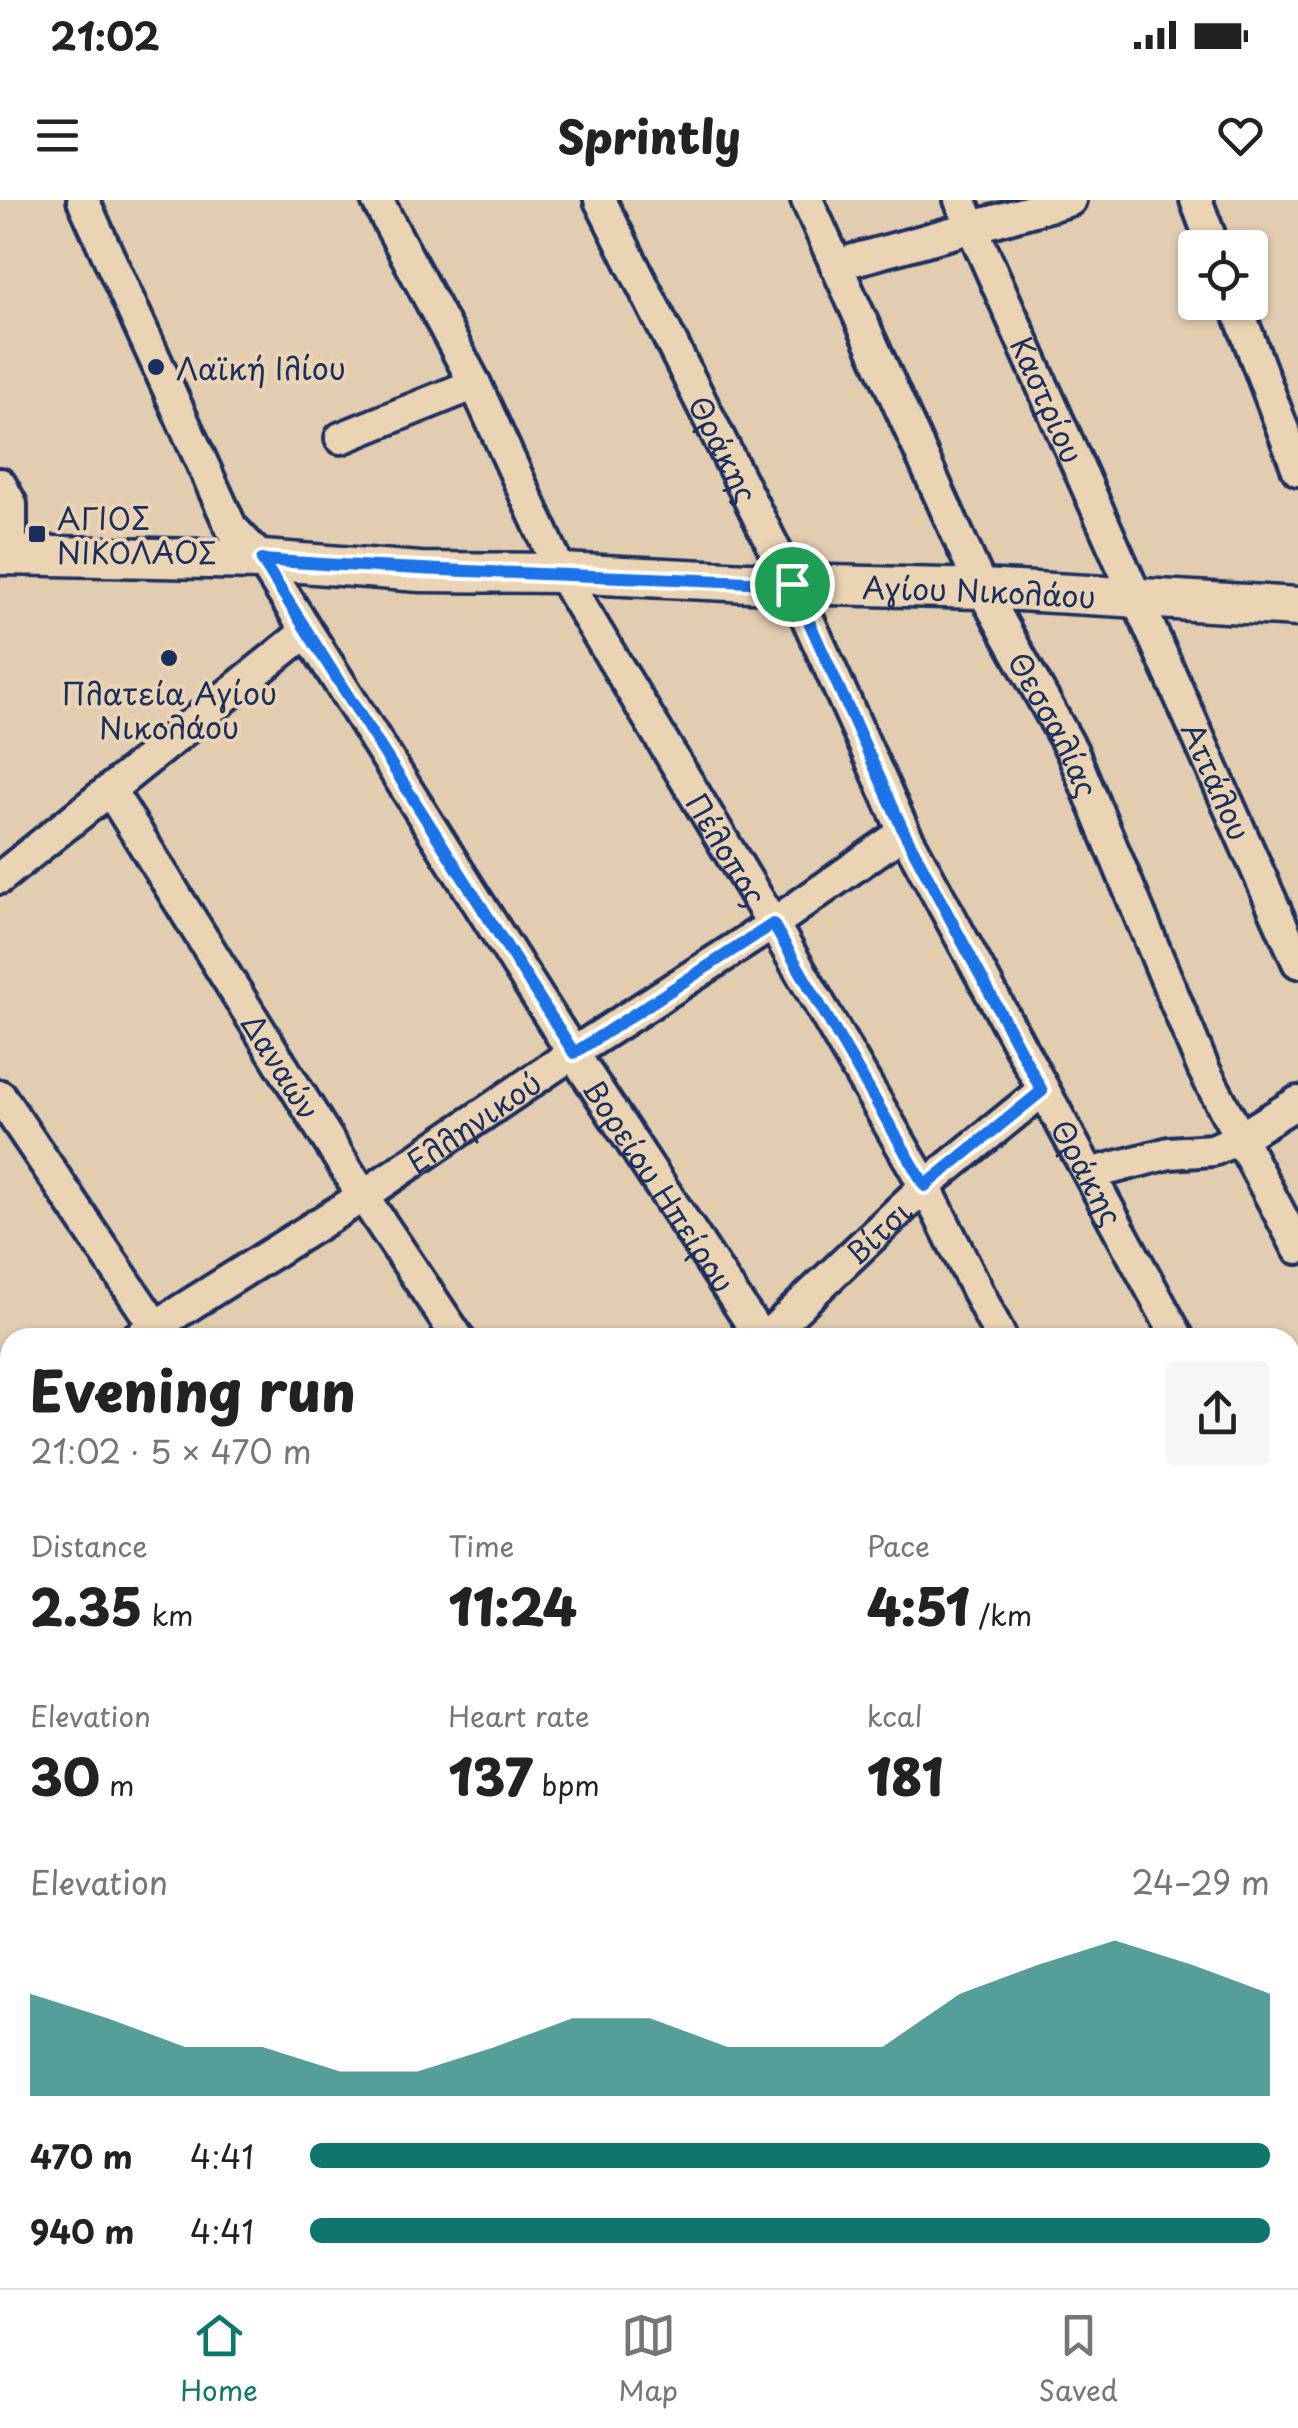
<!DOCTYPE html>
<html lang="en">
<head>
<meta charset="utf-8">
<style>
  :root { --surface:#fff; --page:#f6f6f6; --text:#222; --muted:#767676; --line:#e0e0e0; --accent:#0f766e }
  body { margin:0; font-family:"Playpen Sans",sans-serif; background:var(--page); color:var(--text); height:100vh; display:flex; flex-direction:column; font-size:38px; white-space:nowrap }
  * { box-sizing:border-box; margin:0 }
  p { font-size:32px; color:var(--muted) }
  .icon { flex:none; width:55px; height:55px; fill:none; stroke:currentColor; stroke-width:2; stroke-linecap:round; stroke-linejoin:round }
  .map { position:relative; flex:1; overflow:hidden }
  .sheet { position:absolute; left:0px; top:1128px; width:1300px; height:962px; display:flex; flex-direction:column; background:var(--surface); border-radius:30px 30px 0 0; box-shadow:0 2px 8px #0004 }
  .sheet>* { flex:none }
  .controls { position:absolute; left:1178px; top:30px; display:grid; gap:20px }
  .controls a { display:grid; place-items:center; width:90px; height:90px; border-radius:10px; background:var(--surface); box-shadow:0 2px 8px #0004; font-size:50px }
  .pin { position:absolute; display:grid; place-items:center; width:85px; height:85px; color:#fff; margin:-42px; border:5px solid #fff; border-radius:50%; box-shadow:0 2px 10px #0007 }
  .round { display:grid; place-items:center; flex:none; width:105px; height:105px; border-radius:10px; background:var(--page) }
  .headline { display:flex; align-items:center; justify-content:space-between; height:170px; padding:0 30px }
  h1 { font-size:55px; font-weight:800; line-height:75px }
  .metrics { display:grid; grid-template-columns:repeat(3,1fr); gap:15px; height:170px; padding:10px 30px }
  .metrics div { display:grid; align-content:center }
  .metrics b { font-size:50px; font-weight:800 }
  .metrics small { font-size:28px; font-weight:400 }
  .metrics p { font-size:28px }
  .chart { height:280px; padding:20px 30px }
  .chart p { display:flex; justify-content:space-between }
  .chart svg { width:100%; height:180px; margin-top:10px; fill:var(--accent); opacity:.7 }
  ul { padding:0 30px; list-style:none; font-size:32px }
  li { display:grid; grid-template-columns:160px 120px 1fr; align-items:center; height:75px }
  li i { height:25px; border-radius:12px; background:var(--accent) }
  .status { display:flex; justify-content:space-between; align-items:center; height:70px; padding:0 50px; background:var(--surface); direction:ltr }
  .status svg { height:28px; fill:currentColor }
  header { display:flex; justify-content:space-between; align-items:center; height:130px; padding:0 30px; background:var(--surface); font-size:45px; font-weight:800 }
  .tab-bar { display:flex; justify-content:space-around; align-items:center; height:140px; border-top:2px solid var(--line); background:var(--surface); font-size:28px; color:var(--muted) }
  .tab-bar a { display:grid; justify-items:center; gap:5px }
  .tab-bar .active { color:var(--accent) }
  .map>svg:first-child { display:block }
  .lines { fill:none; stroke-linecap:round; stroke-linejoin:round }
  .minor-casing { stroke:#1b2f5e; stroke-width:38 }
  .tertiary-casing { stroke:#1b2f5e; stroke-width:45 }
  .minor { stroke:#ebd4b4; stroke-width:30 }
  .tertiary { stroke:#ebd4b4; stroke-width:38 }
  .route-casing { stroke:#fff; stroke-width:20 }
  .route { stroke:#1a73e8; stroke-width:12 }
  .poi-dot { fill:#1b2f5e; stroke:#ebd4b4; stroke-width:4 }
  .labels { text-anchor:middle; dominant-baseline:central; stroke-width:8; stroke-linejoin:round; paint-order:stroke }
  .poi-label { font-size:30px; fill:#1b2f5e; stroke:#ebd4b4; text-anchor:start }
  .street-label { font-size:30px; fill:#1b2f5e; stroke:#ebd4b4 }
</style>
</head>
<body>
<div class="status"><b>21:02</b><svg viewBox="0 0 49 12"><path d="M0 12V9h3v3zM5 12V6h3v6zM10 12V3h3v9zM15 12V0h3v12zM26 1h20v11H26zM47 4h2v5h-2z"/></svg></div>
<header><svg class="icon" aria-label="menu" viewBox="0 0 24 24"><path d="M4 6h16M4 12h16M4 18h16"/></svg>Sprintly<svg class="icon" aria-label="heart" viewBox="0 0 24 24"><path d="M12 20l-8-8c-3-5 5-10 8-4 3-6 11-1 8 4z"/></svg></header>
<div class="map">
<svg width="1298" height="2088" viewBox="0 0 1298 2088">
  <rect width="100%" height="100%" fill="#e3cdb1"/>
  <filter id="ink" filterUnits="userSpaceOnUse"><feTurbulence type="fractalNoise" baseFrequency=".01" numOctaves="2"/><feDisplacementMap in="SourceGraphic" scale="20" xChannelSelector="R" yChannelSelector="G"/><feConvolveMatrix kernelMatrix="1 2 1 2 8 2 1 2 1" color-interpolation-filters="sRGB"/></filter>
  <g filter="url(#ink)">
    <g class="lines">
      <g class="minor-casing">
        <g id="minor">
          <path id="s1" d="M83 0 231 327 262 360 573 853 761 1138"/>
          <path id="s2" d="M377 0 475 184 561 373 773 724 925 986 1001 1138"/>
          <path id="s3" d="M600 0 792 384 904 632 1178 1138"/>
          <path id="s4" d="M807 0 982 389 1072 551 1204 870 1298 1048"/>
          <path id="s5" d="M960 0 1298 762"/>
          <path d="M1196 0 1214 48"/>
          <path d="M836 65 1070 0"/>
          <path d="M1235 102 1298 270"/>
          <path d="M341 238 475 184"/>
          <path d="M0 284 11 304V354"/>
          <path id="s6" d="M110 590 363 996 458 1138"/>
          <path d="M0 678 306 432"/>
          <path d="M0 896 163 1138"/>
          <path d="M1090 974 1169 953 1213 950 1240 938 1298 902"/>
          <path id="s7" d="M137 1138 363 996 573 853 773 724 904 632"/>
          <path id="s8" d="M765 1138 925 986 1042 891"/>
          <path d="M0 1220 10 1214"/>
          <path d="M1290 1347 1298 1361"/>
          <path d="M0 1357 10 1373"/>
          <path d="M1290 1672 1298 1687"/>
          <path d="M0 1710 10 1704"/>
          <path d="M1290 1929 1298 1923"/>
          <path d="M0 1959 10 1982"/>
          <path d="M54 2080 57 2088"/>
          <path d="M349 2080 353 2088"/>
          <path d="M610 2080 613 2088"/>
          <path d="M796 2080 800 2088"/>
          <path d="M1288 2080 1292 2088"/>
          <path d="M436 2088 450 2080"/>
          <path d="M1091 2088 1101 2080"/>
        </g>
      </g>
      <g class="tertiary-casing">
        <g id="tertiary">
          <path id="s9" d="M0 355 262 360 420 372 561 373 792 384 982 389 1298 407"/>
        </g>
      </g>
      <use href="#minor" class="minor"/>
      <use href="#tertiary" class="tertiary"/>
    </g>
  </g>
  <g class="lines" filter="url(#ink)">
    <g class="route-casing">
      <path id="route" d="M262 360C438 373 615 375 792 384L904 632 1042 891 925 986 773 724 574 853Z"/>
    </g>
    <use href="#route" class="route"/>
  </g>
  <g class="poi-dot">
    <circle cx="156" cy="167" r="10"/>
    <rect x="27" y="324" width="20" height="20" rx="5"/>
    <circle cx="169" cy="458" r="10"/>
  </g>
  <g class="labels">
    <g class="poi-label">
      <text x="176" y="167">Λαϊκή Ιλίου</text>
      <text x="57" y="317">ΑΓΙΟΣ<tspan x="57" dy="34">ΝΙΚΟΛΑΟΣ</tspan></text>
      <text x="169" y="492" text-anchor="middle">Πλατεία Αγίου<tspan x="169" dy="34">Νικολάου</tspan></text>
    </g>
    <g class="street-label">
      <text stroke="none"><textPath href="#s5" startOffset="218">Καστρίου</textPath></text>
      <text stroke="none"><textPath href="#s3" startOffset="278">Θράκης</textPath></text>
      <text stroke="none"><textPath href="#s9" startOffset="980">Αγίου Νικολάου</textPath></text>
      <text stroke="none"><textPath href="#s4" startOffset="580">Θεσσαλίας</textPath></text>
      <text stroke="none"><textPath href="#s5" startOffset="635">Αττάλου</textPath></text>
      <text stroke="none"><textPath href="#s2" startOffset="738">Πέλοπος</textPath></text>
      <text stroke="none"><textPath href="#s6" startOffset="325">Δαναών</textPath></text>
      <text stroke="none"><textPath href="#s7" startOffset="400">Ελληνικού</textPath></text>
      <text stroke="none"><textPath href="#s3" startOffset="1088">Θράκης</textPath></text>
      <text stroke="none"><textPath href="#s1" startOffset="1145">Βορείου Ηπείρου</textPath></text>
      <text stroke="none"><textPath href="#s8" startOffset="155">Βίτσι</textPath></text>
    </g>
  </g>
</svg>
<div class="controls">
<a><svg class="icon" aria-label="locate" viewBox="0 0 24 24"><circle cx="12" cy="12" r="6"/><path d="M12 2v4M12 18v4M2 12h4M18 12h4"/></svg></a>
</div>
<div class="pin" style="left:792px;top:384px;background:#1e9e55"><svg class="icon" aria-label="arrive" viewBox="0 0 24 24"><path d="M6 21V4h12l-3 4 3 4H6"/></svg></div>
<section class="sheet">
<div class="headline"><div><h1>Evening run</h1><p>21:02 · 5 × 470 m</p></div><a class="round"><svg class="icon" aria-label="share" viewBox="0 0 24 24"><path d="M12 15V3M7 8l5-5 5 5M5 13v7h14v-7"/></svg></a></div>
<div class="metrics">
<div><p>Distance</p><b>2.35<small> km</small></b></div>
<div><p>Time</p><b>11:24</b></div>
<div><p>Pace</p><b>4:51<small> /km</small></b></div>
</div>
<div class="metrics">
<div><p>Elevation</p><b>30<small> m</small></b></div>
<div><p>Heart rate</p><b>137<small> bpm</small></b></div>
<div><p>kcal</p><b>181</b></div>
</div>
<div class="chart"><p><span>Elevation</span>24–29 m</p>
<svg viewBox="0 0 160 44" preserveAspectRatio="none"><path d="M0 44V19L10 25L20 32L30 32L40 38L50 38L60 32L70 25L80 25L90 32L100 32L110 32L120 19L130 12L140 6L150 12L160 19V44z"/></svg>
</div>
<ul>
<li><b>470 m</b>4:41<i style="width:100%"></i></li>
<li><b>940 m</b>4:41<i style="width:100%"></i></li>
</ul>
</section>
</div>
<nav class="tab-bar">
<a class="active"><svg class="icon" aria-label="home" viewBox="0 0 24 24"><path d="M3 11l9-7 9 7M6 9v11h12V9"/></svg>Home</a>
<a><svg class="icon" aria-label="map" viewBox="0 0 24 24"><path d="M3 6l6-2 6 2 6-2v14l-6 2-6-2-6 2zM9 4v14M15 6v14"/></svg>Map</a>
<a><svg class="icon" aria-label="saved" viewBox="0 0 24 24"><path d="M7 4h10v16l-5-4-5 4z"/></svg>Saved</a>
</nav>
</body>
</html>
